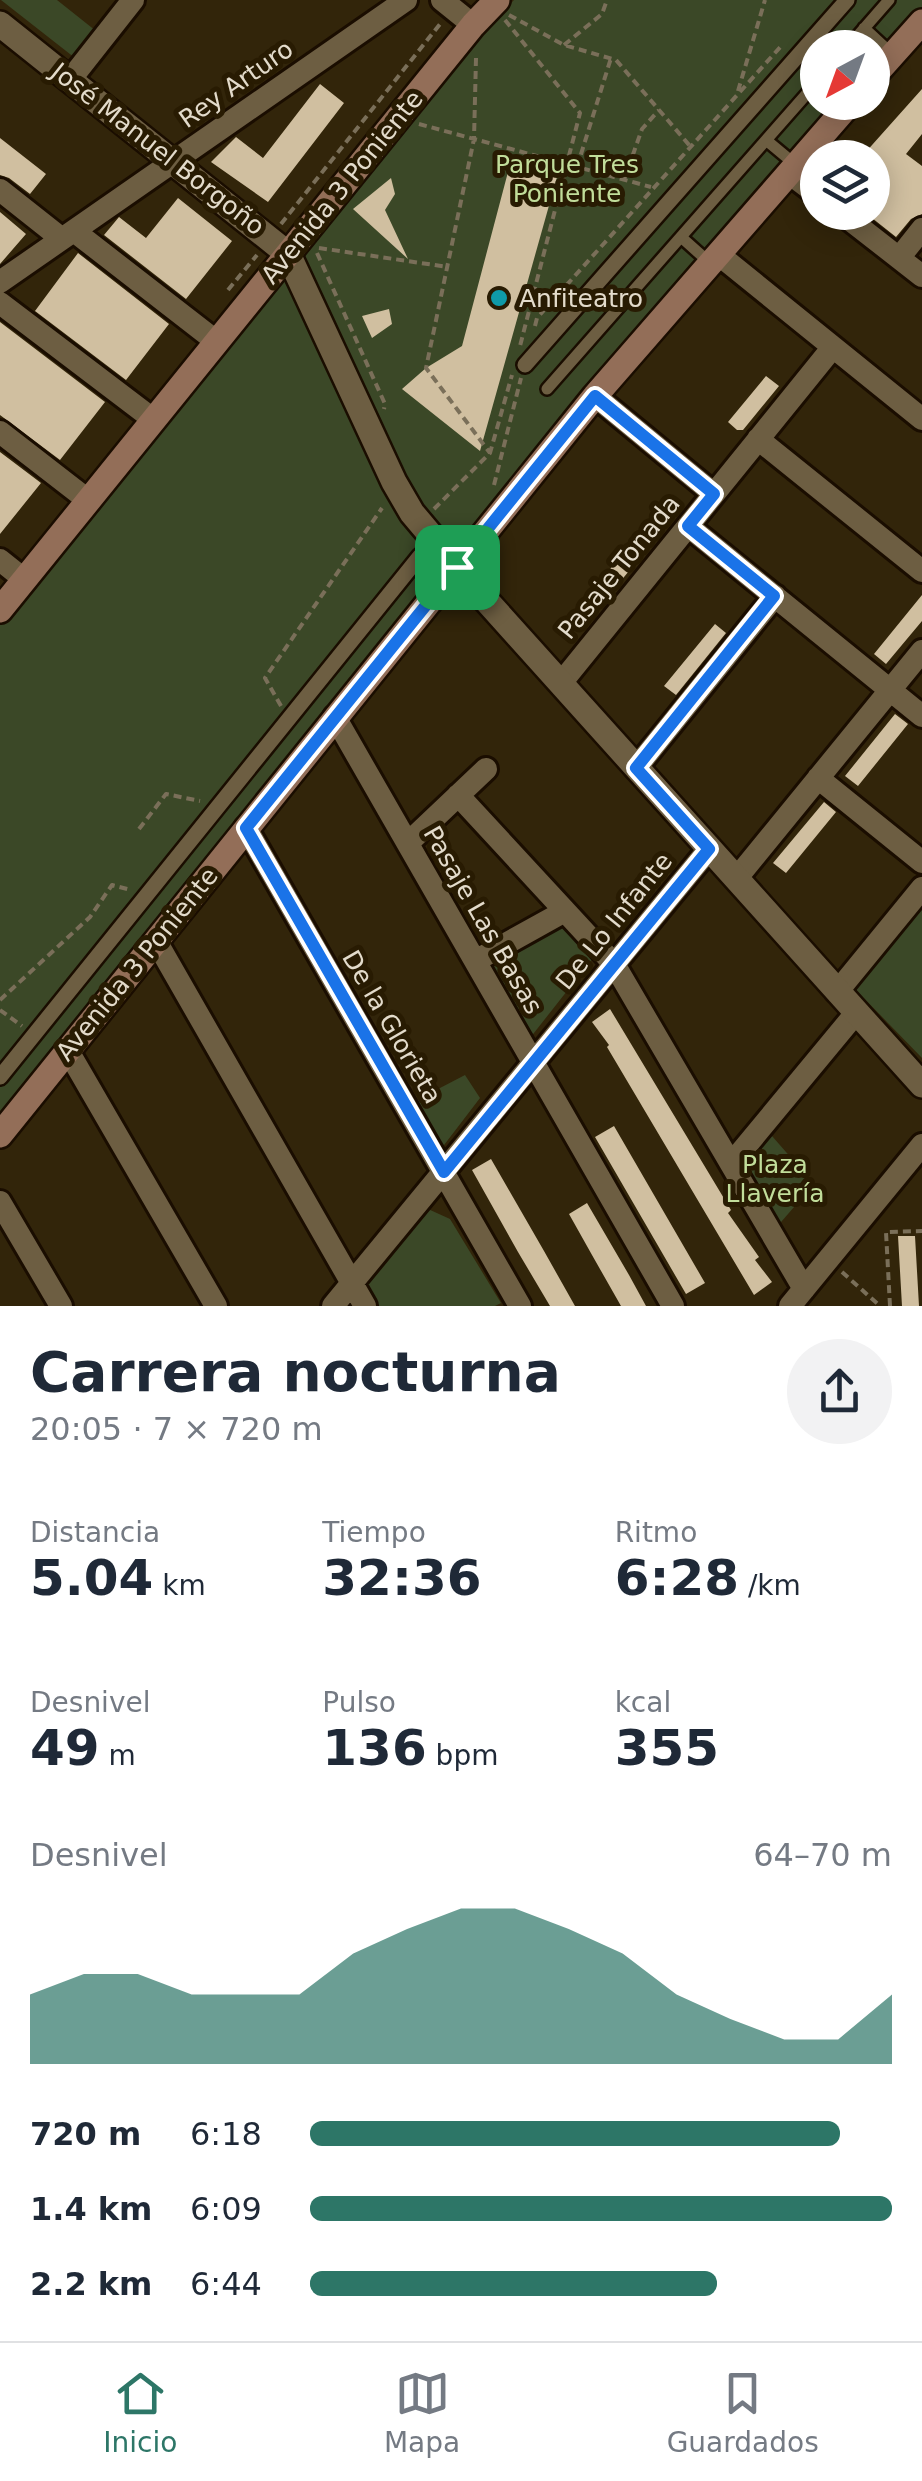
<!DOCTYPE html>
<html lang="es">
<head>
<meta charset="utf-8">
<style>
  :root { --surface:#fff; --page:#f2f2f3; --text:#1f2937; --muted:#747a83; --line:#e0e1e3; --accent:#2d7667 }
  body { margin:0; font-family:"DejaVu Sans",sans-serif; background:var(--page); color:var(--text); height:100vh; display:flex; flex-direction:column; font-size:38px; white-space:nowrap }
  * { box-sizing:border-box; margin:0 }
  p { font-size:32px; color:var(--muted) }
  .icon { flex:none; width:55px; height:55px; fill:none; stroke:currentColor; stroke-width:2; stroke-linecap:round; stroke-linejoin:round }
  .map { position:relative; height:1306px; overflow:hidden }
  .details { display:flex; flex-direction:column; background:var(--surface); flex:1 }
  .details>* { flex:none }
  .needle { width:65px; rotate:221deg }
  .fabs { position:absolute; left:800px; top:30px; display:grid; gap:20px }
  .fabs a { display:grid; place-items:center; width:90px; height:90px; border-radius:50%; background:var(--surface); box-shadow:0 5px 25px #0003; font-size:50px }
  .pin { position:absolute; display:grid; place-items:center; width:85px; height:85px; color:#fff; margin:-42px; border-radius:20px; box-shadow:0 5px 15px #0006 }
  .round { display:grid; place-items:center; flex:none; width:105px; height:105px; border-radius:52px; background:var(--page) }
  .overview { display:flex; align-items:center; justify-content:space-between; height:170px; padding:0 30px }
  h1 { font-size:55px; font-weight:700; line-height:75px }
  .metrics { display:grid; grid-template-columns:repeat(3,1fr); gap:15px; height:170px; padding:10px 30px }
  .metrics div { display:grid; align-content:center }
  .metrics b { font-size:50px; font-weight:700 }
  .metrics small { font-size:28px; font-weight:400 }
  .metrics p { font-size:28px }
  .chart { height:280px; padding:20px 30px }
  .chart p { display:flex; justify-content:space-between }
  .chart svg { width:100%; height:180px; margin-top:10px; fill:var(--accent); opacity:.7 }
  ul { padding:0 30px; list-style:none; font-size:32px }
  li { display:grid; grid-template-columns:160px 120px 1fr; align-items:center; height:75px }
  li i { height:25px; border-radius:12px; background:var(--accent) }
  .dock { display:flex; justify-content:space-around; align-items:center; height:140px; border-top:2px solid var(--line); background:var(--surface); font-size:28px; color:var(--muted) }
  .dock a { display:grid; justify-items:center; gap:5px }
  .dock .on { color:var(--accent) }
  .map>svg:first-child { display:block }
  .green { fill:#3b4827 }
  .building { fill:#d0bfa0 }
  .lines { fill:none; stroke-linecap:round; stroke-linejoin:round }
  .service-casing { stroke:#1a0d00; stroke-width:16 }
  .pedestrian-casing { stroke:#1a0d00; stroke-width:20 }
  .minor-casing { stroke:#1a0d00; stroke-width:28 }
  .tertiary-casing { stroke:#1a0d00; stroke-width:30 }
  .secondary-casing { stroke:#1a0d00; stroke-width:30 }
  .path { stroke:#7a6f59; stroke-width:4; stroke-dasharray:8 5; stroke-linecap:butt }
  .service { stroke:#6d5e42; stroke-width:11 }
  .pedestrian { stroke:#6d5e42; stroke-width:15 }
  .minor { stroke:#6d5e42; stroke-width:22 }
  .tertiary { stroke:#6d5e42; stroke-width:25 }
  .secondary { stroke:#936e58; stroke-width:25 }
  .route-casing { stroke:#fff; stroke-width:20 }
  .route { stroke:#1a73e8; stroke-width:12 }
  .culture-dot { fill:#0f9aa8; stroke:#281b02; stroke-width:4 }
  .labels { text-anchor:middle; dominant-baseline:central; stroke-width:10; stroke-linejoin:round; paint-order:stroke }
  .street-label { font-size:25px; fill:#e3dbcb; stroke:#281b02 }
  .park-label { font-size:25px; fill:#c1dd9a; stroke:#281b02 }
  .poi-label { font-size:25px; fill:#e3dbcb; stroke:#281b02; text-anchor:start }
</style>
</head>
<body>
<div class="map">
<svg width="922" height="1306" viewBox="0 0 922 1306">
  <rect width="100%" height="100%" fill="#32250a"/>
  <path class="green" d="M1 0H57L96 31 75 58Z
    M514 0H922V11L873 68 872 48H818V102L843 103 0 1121V623L481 35Z
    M922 896V1058L852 986Z
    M562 919 597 953 530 1038 488 963Z
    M465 1075 480 1098 441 1149 415 1101Z
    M765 1128 814 1184 775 1229 736 1163Z
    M428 1209 450 1219 501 1303 495 1306H371L361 1290Z"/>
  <path class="building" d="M320 84 344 103 268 202 211 162 236 137 263 158Z
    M922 89V134L906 154 922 166V214L911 219 896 237 872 218V158L864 154Z
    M0 138 46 174 30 194 9 178 0 175Z
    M524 160 559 170 480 451 402 389 426 368 462 346 508 172 519 175Z
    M391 178 395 194 385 210 408 259 353 209Z
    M178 198 232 241 186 299 104 235 119 217 146 238Z
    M0 212 26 234 0 264Z
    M78 253 169 324 126 380 35 311Z
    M389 309 392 324 372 338 362 316Z
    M0 322 105 402 60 460 0 415Z
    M766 376 779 386 743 430H737L728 422Z
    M0 452 41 483 0 534Z
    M655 513 668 523 611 593 599 583Z
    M922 595V621L886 664 874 654Z
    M715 624 726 633 676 695 664 686Z
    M895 714 908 724 858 786 845 776Z
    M824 802 836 812 786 873 773 863Z
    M610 1009 731 1210 728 1213 759 1257 755 1260 772 1282 754 1295 607 1047 609 1045 592 1022Z
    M614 1126 705 1283 686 1294 595 1137Z
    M491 1159 544 1251 575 1306H550L518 1252 472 1170Z
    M587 1203 629 1275 646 1306H621L592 1255 569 1214Z
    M898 1236H915L919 1306H902Z"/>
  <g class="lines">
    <g class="service-casing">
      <path id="service" d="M864 28 893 55
        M847 48 889 0
        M766 140 796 165
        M681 237 710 263
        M547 389 818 81"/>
    </g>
    <g class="pedestrian-casing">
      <path id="pedestrian" d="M525 365 847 0
        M0 1077 420 556"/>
    </g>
    <g class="minor-casing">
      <path id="minor" d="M442 0 473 25
        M70 80 133 0
        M789 173 818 195
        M0 190 62 239
        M840 212 922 276
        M74 231 217 342
        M718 254 922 419
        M899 258 922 229
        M0 282 406 0
        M0 303 154 420
        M595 396 714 494
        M0 432 89 501
        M758 439 922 571
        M688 526 922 716
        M0 560 25 580
        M561 683 833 347
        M335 717 673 1306
        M636 768 775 596
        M818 778 922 862
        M458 795 614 964 804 1289
        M246 828 520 1306
        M408 843 486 769
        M736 879 922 651
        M156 941 365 1306
        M475 961 565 911
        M837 992 922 888
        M68 1051 216 1306
        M731 1164 856 1013
        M0 1202 61 1306
        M333 1306 709 849
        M790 1306 922 1145"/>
    </g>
    <g class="tertiary-casing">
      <path id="tertiary" d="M0 24 288 254 394 482 412 513 476 589 922 1085"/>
    </g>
    <g class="secondary-casing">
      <path id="secondary" d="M872 78 922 22
        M0 610 473 25 497 0
        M0 1135 595 396 851 102"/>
    </g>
    <path class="path" d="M509 15 564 45 616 60 690 146
      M505 20 580 113 520 346
      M564 45 602 14 607 0
      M476 58 474 139 426 368 490 453
      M738 91 765 0
      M419 124 651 187
      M577 167 611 58
      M624 180 642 129 659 110
      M281 224 440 24
      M319 248 448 267
      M317 253 385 404 384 409
      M228 290 257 255
      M535 326 537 318 783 44
      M494 485 521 378
      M434 509 490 453 512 375
      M281 706 265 678 382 508
      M139 829 166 794 200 801
      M0 1000 90 917 112 885 131 890
      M0 1010 22 1026
      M842 1272 880 1306
      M890 1306 886 1232 922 1231"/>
    <use href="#service" class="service"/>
    <use href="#pedestrian" class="pedestrian"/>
    <use href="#minor" class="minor"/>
    <use href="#tertiary" class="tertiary"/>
    <use href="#secondary" class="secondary"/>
  </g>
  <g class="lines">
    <g class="route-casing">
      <path id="route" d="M595 396 714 494 688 526 774 596 636 768 709 849 444 1172 246 828Z"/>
    </g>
    <use href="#route" class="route"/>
  </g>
  <circle class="culture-dot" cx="499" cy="298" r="10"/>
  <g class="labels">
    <g class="street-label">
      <text transform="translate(236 84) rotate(-35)">Rey Arturo</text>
      <text transform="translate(158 149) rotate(38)">José Manuel Borgoño</text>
      <text transform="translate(342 187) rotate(-51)">Avenida 3 Poniente</text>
      <text transform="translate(619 567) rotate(-51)">Pasaje Tonada</text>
      <text transform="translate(483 920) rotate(60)">Pasaje Las Basas</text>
      <text transform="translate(614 921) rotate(-51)">De Lo Infante</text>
      <text transform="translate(137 964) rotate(-51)">Avenida 3 Poniente</text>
      <text transform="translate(392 1027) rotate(60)">De la Glorieta</text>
    </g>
    <g class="park-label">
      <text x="567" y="164">Parque Tres<tspan x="567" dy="29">Poniente</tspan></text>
      <text x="775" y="1164">Plaza<tspan x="775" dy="29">Llavería</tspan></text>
    </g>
    <g class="poi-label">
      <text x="519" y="298">Anfiteatro</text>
    </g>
  </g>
</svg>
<div class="fabs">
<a><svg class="needle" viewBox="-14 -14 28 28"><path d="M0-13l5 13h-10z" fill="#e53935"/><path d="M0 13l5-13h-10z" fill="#747a83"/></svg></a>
<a><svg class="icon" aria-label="layers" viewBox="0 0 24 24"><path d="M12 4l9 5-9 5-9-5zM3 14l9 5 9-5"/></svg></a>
</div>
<div class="pin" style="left:457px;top:567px;background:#1e9e55"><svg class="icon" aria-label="arrive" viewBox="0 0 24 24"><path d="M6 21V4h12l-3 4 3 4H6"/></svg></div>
</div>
<section class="details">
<div class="overview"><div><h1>Carrera nocturna</h1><p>20:05 · 7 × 720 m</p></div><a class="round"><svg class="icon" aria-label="share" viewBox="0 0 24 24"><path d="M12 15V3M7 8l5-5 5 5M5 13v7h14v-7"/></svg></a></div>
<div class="metrics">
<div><p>Distancia</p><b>5.04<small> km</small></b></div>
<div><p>Tiempo</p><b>32:36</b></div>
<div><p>Ritmo</p><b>6:28<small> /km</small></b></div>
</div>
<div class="metrics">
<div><p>Desnivel</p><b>49<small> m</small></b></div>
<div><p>Pulso</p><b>136<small> bpm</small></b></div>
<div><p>kcal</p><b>355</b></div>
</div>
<div class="chart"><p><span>Desnivel</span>64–70 m</p>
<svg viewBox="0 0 160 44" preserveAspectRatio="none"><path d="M0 44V27L10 22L20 22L30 27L40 27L50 27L60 17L70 11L80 6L90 6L100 11L110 17L120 27L130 33L140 38L150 38L160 27V44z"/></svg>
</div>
<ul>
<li><b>720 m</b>6:18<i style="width:91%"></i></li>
<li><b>1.4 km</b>6:09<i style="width:100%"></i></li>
<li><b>2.2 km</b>6:44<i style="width:70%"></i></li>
</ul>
</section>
<nav class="dock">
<a class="on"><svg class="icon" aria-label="home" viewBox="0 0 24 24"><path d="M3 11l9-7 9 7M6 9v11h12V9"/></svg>Inicio</a>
<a><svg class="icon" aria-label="map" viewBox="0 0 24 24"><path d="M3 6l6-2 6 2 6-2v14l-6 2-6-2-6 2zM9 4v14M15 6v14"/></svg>Mapa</a>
<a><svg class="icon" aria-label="saved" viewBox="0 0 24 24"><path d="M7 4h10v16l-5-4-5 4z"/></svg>Guardados</a>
</nav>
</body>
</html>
